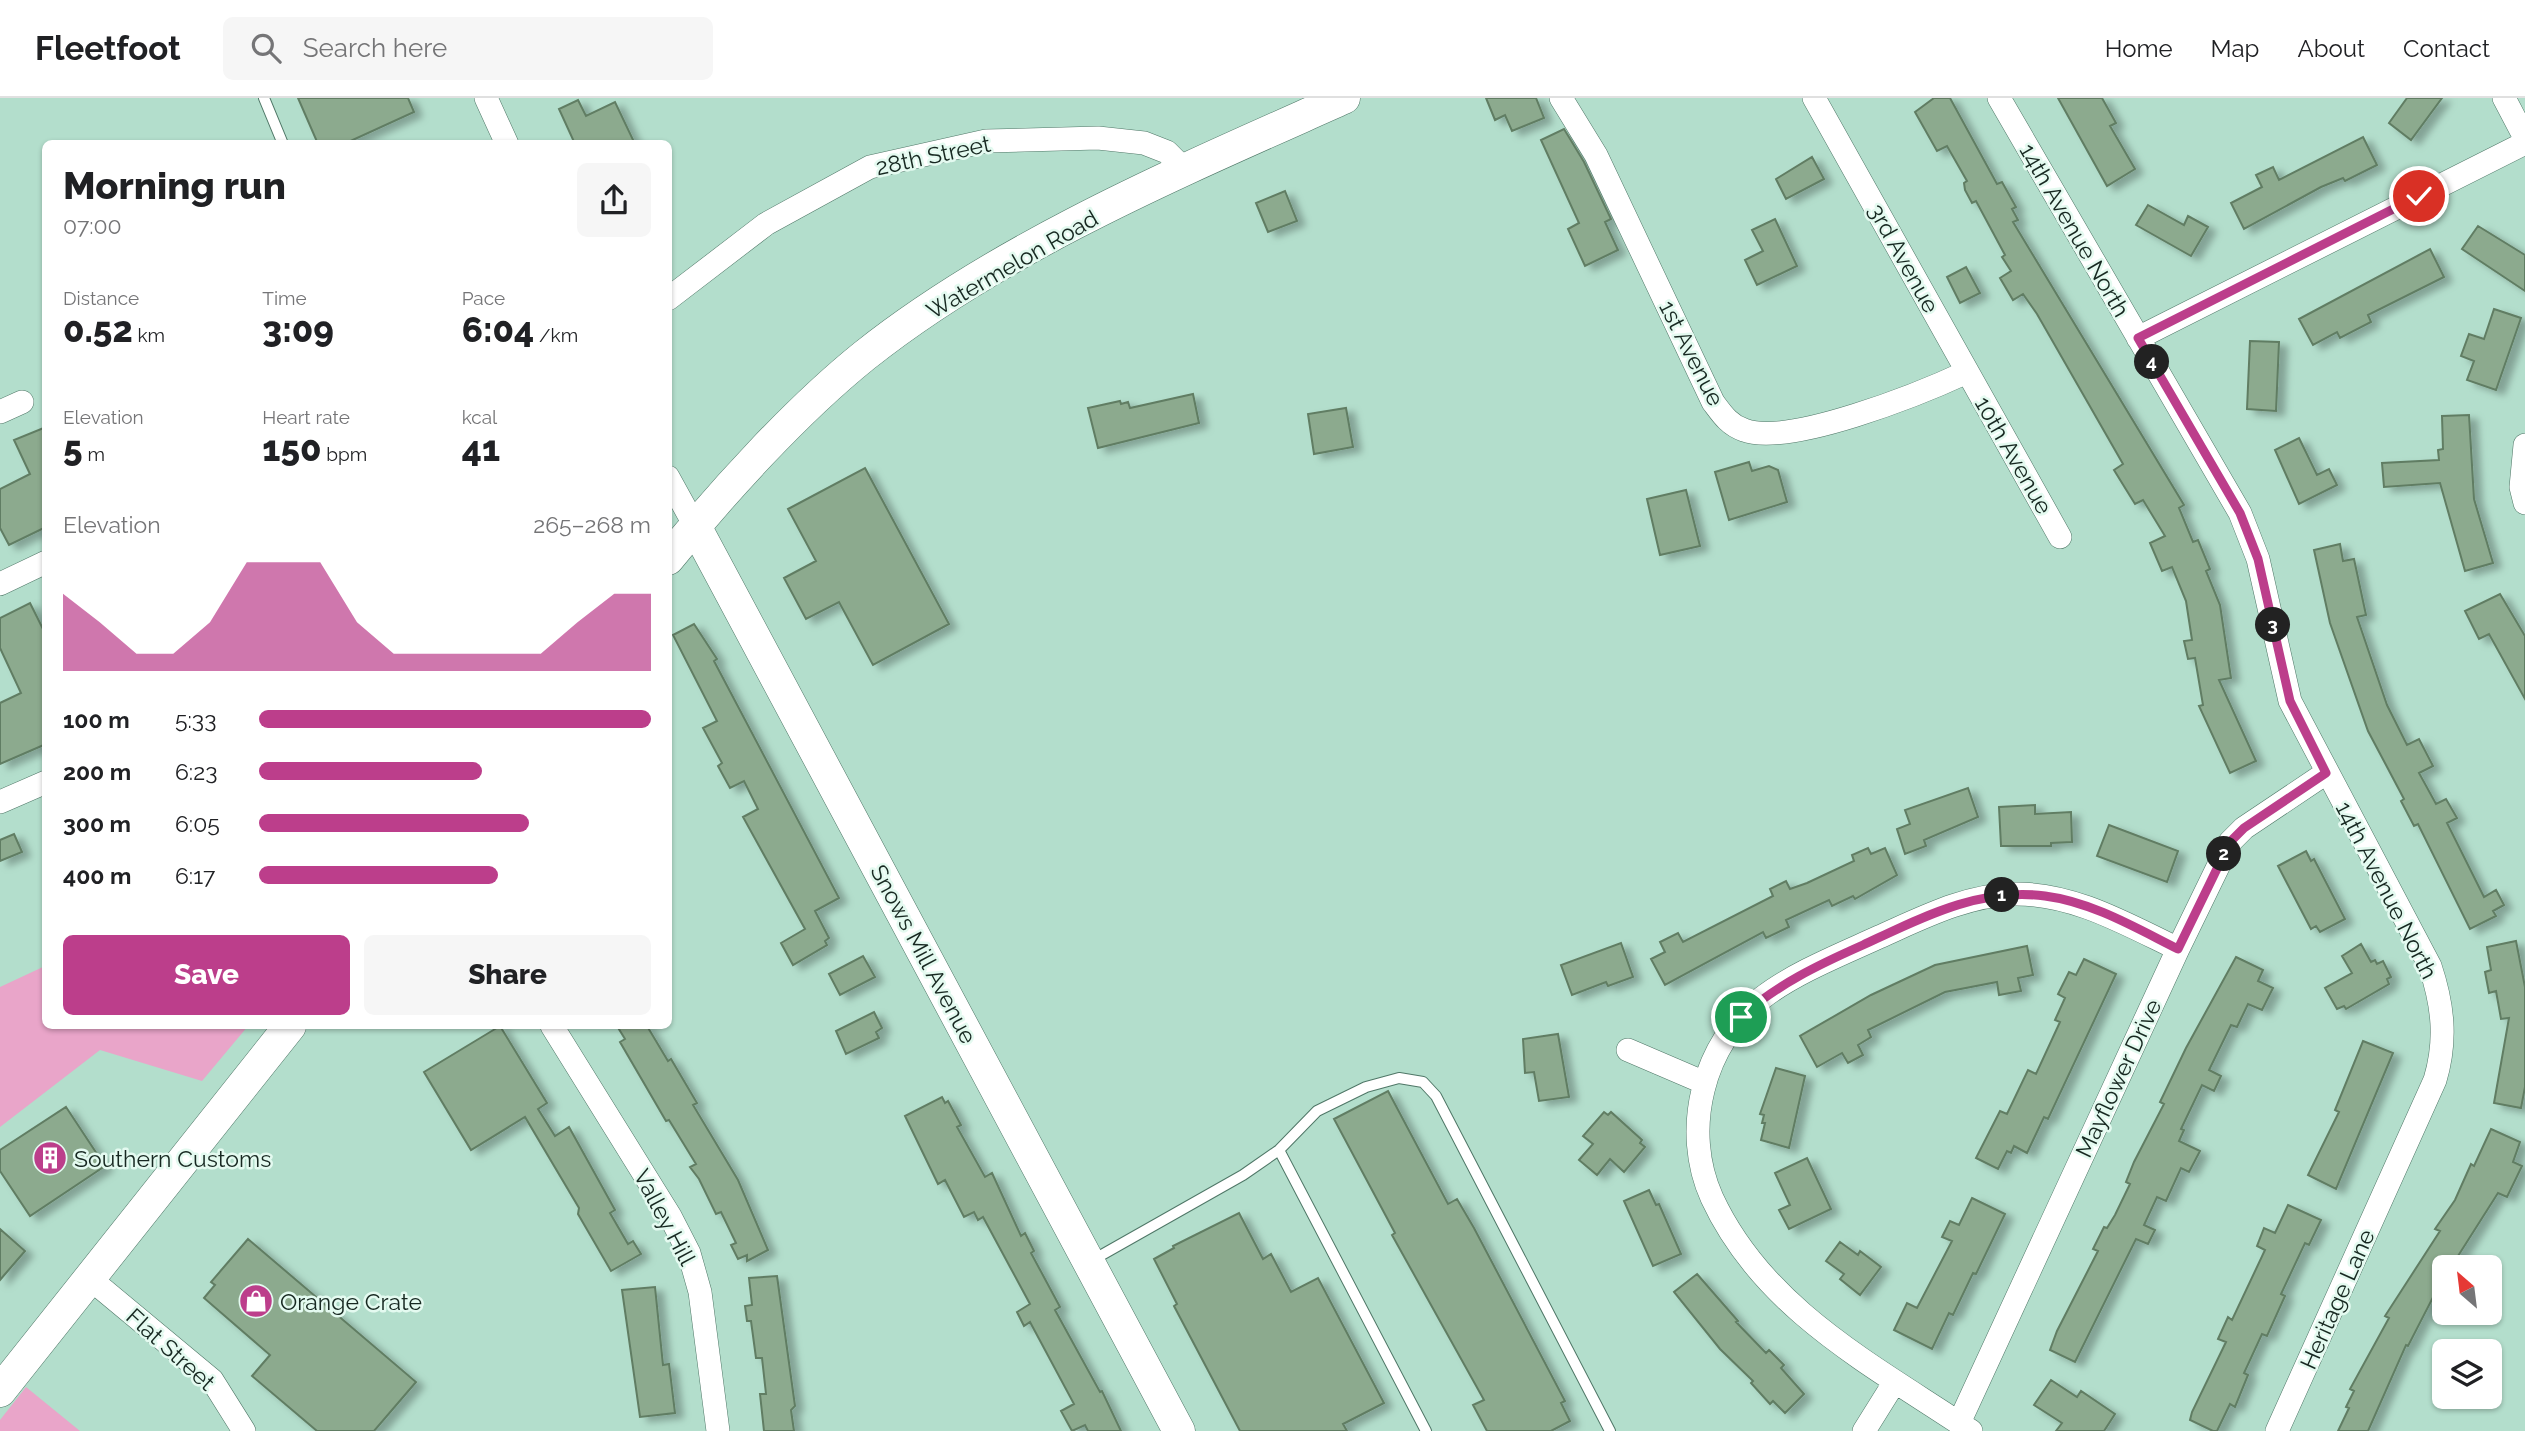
<!DOCTYPE html>
<html lang="en">
<head>
<meta charset="utf-8">
<style>
  :root { --surface:#fff; --page:#f6f6f6; --text:#202124; --muted:#757577; --line:#e0e0e0; --accent:#bc3e8b }
  body { margin:0; font-family:Raleway,sans-serif; background:var(--page); color:var(--text); height:100vh; display:flex; flex-direction:column; font-size:26px; white-space:nowrap }
  * { box-sizing:border-box; margin:0 }
  p { font-size:23px; color:var(--muted) }
  .icon { flex:none; width:38px; height:38px; fill:none; stroke:currentColor; stroke-width:2; stroke-linecap:round; stroke-linejoin:round }
  .map { position:relative; flex:1; overflow:hidden }
  .details { position:absolute; left:42px; top:42px; width:630px; height:889px; display:flex; flex-direction:column; background:var(--surface); border-radius:10px; box-shadow:0 2px 5px #0004 }
  .details>* { flex:none }
  .needle { width:46px; rotate:332deg }
  .fabs { position:absolute; left:2432px; top:1157px; display:grid; gap:14px }
  .fabs a { display:grid; place-items:center; width:70px; height:70px; border-radius:10px; background:var(--surface); box-shadow:0 2px 5px #0004; font-size:35px }
  .pin { position:absolute; display:grid; place-items:center; width:60px; height:60px; color:#fff; margin:-30px; border:4px solid #fff; border-radius:50%; box-shadow:0 2px 7px #0007 }
  .km { position:absolute; width:35px; height:35px; margin:-18px; border-radius:50%; background:#222; color:#fff; font-size:19px; line-height:35px; text-align:center }
  .round { display:grid; place-items:center; flex:none; width:74px; height:74px; border-radius:10px; background:var(--page) }
  .summary { display:flex; align-items:center; justify-content:space-between; height:119px; padding:0 21px }
  h1 { font-size:38px; font-weight:800; line-height:52px }
  .figures { display:grid; grid-template-columns:repeat(3,1fr); gap:10px; height:119px; padding:7px 21px }
  .figures div { display:grid; align-content:center }
  .figures b { font-size:35px; font-weight:800 }
  .figures small { font-size:19px; font-weight:400 }
  .figures p { font-size:19px }
  .chart { height:196px; padding:14px 21px }
  .chart p { display:flex; justify-content:space-between }
  .chart svg { width:100%; height:126px; margin-top:7px; fill:var(--accent); opacity:.7 }
  .action { display:flex; gap:14px; margin-top:auto; padding:14px 21px }
  .action a { flex:1; height:80px; border-radius:10px; background:var(--accent); color:#fff; font-size:28px; font-weight:800; line-height:80px; text-align:center }
  .action a+a { background:var(--page); color:var(--text) }
  ul { padding:0 21px; list-style:none; font-size:23px }
  li { display:grid; grid-template-columns:112px 84px 1fr; align-items:center; height:52px }
  li i { height:18px; border-radius:9px; background:var(--accent) }
  header { display:flex; align-items:center; gap:42px; box-sizing:border-box; height:98px; padding:0 35px; background:var(--surface); border-bottom:2px solid var(--line) }
  header strong { font-size:33px }
  nav { display:flex; gap:38px; margin-inline-start:auto; font-size:24px }
  .search { width:490px; height:63px; background:var(--page); display:flex; align-items:center; gap:18px; box-sizing:border-box; padding:0 24px; border-radius:10px; color:var(--muted); font-size:26px }
  .map>svg:first-child { display:block }
  .green { fill:#e9a5c9 }
  .building { fill:#8caa8e; stroke:#617d63; stroke-width:2; filter:url(#shadow) }
  .lines { fill:none; stroke-linecap:round; stroke-linejoin:round }
  .service-casing { stroke:#4f7767; stroke-width:12 }
  .minor-casing { stroke:#4f7767; stroke-width:24 }
  .secondary-casing { stroke:#4f7767; stroke-width:33 }
  .service { stroke:#fff; stroke-width:10 }
  .minor { stroke:#fff; stroke-width:23 }
  .secondary { stroke:#fff; stroke-width:32 }
  .route-casing { stroke:#fff; stroke-width:14 }
  .route { stroke:#bc3e8b; stroke-width:9 }
  .labels { text-anchor:middle; dominant-baseline:central; stroke-width:5; stroke-linejoin:round; paint-order:stroke }
  .street-label { font-size:23px; fill:#172821; stroke:#e4faf0 }
  .poi-label { font-size:23px; fill:#172821; stroke:#e4faf0; text-anchor:start }
</style>
</head>
<body>
<header>
<strong>Fleetfoot</strong>
<div class="search"><svg class="icon" aria-label="search" viewBox="0 0 24 24"><circle cx="10" cy="10" r="6"/><path d="M15 15l6 6"/></svg>Search here</div>
<nav><a>Home</a><a>Map</a><a>About</a><a>Contact</a></nav>
</header>
<div class="map">
<svg width="2525" height="1333" viewBox="0 0 2525 1333">
  <defs>
    <filter id="shadow"><feDropShadow dx="8" dy="4.5" stdDeviation="3.5" flood-color="#0004"/></filter>
  </defs>
  <rect width="100%" height="100%" fill="#b3decc"/>
  <path class="green" d="M45 868 46 928H248L202 983 100 952 0 1029V889Z
    M26 1289 80 1333H0V1322Z"/>
  <path class="building" d="M298 0H408L414 14 344 46H318Z
    M1486 0H1536L1544 20 1512 33 1505 17 1495 22Z
    M1934 0H1950L1997 86 2002 84 2016 109 2012 111 2018 122 2013 124 2184 407 2179 410 2193 444 2198 442 2210 471 2206 473 2220 507 2231 580 2219 582 2256 663 2230 675 2199 608 2203 607 2195 560 2188 561 2184 543 2192 542 2186 503 2172 469 2162 473 2150 445 2165 438 2143 402 2135 406 2114 372 2123 366 2037 216 2023 196 2013 202 2000 180 2011 173 2002 159 2005 157 1976 103 1972 105 1965 92 1964 85 1967 83 1947 48 1937 53 1915 14Z
    M2058 0H2102L2116 25 2110 28 2135 71 2107 88Z
    M2407 0H2442L2411 42 2389 25Z
    M578 2 586 18 615 4 635 46H575L559 11Z
    M1564 31 1584 64 1611 121 1605 124 1618 152 1585 168 1568 131 1579 125 1541 42Z
    M2363 39 2377 67 2345 83 2343 80 2321 89 2244 131 2231 105 2262 89 2256 77 2273 69 2279 82Z
    M1812 59 1824 81 1786 101 1776 81Z
    M1285 93 1297 123 1268 134 1256 105Z
    M2148 107 2184 127 2188 118 2208 129 2191 158 2136 127Z
    M1775 121 1797 168 1757 187 1745 162 1763 153 1752 132Z
    M2478 128 2525 157V193L2462 151Z
    M2430 151 2444 179 2368 217 2371 224 2340 240 2337 234 2313 247 2299 221Z
    M1966 169 1980 195 1960 205 1947 179Z
    M2494 211 2521 220 2496 292 2467 282 2474 263 2461 258 2469 236 2484 241Z
    M2250 243 2279 244 2276 313 2247 311Z
    M1193 296 1199 325 1098 350 1088 310 1120 303 1121 306 1128 304 1130 310Z
    M1346 310 1353 349 1314 356 1308 316Z
    M2469 317 2474 401 2493 465 2465 473 2440 385 2384 389 2382 365 2439 362 2438 352 2443 351 2442 318Z
    M46 329V429L9 447 0 430V391L30 376 14 342Z
    M2299 340 2317 377 2329 371 2337 387 2299 406 2275 352Z
    M1749 364 1752 373 1769 368 1778 372 1787 404 1729 422 1715 374Z
    M865 370 949 526 873 567 839 504 806 521 784 480 816 463 788 411Z
    M1686 392 1700 448 1660 457 1647 401Z
    M2340 446 2343 463 2354 461 2366 517 2357 519 2387 607 2407 647 2419 641 2433 668 2419 675 2436 706 2446 701 2457 720 2447 725 2484 799 2496 792 2504 807 2493 813 2496 818 2470 831 2418 726 2414 728 2401 703 2404 701 2368 633 2330 525 2314 452Z
    M2500 496 2525 538V601L2489 536 2479 541 2465 513Z
    M30 505 46 537V646L0 666V605L21 595 0 550V520Z
    M694 526 717 561 714 563 839 800 815 813 829 840 825 843 827 847 793 867 781 845 805 831 743 719 758 711 744 683 730 690 718 668 722 665 703 630 717 623 673 537Z
    M1968 690 1978 719 1924 742 1926 748 1905 756 1897 731 1910 726 1905 712Z
    M2035 707V716L2071 714 2072 744 2051 745V748H2001L1999 709Z
    M2109 727 2178 753 2167 784 2097 758Z
    M14 736 22 754 0 763V742Z
    M1868 750 1871 756 1885 750 1897 777 1855 801 1853 798 1832 808 1829 802 1786 822 1789 829 1766 840 1763 834 1665 887 1651 861 1665 854 1660 844 1678 835 1683 844 1773 798 1770 791 1786 783 1790 791 1807 785 1854 763 1852 757Z
    M2306 753 2311 763 2314 761 2345 821 2320 834 2316 828 2311 831 2278 768Z
    M2516 843 2525 889V989L2521 1010 2494 1005 2509 920 2501 921 2496 893 2489 895 2485 874 2491 872 2487 849Z
    M1621 845 1633 879 1608 888 1606 884 1572 897 1561 867Z
    M2361 846 2371 864 2375 862 2377 866 2383 863 2391 879 2387 881 2389 886 2346 911 2344 908 2337 911 2325 890 2352 875 2342 858Z
    M2027 848 2033 877 2018 880 2021 893 1999 897 1997 884 1945 894 1868 932 1871 939 1858 947 1863 957 1848 965 1842 955 1817 969 1800 938 1871 897 1935 867Z
    M863 858 875 879 840 897 829 876Z
    M2236 859 2263 872 2258 883 2273 890 2262 912 2248 906 2237 929 2231 927 2209 972 2221 978 2214 993 2202 987 2181 1031 2184 1032 2179 1043 2200 1053 2189 1074 2181 1070 2166 1103 2157 1099 2144 1127 2155 1132 2148 1146 2136 1141 2075 1264 2050 1252 2057 1233 2098 1153 2093 1151 2104 1129 2107 1130 2115 1117 2130 1086 2126 1084 2134 1064 2164 1006 2160 1004 2186 950Z
    M2084 861 2116 876 2048 1021 2044 1019 2027 1055 2014 1048 2011 1055 2007 1053 1998 1071 1976 1060 2000 1013 2007 1016 2028 972 2036 976 2060 924 2055 922 2065 900 2058 896 2069 874 2076 877Z
    M874 914 882 930 876 934 879 940 846 956 836 933Z
    M500 928 547 1005 538 1011 555 1038 569 1029 615 1112 610 1115 628 1146 633 1143 641 1156 611 1173 578 1116 579 1110 525 1019 471 1052 424 974Z
    M617 928H647L668 963 671 961 697 1005 693 1007 738 1082 768 1152 747 1163V1157L738 1161 731 1147 736 1145 721 1114 716 1116 699 1081 690 1069 696 1066 669 1022 666 1023 620 944 625 941Z
    M1558 936 1569 999 1539 1003 1534 974 1525 975 1523 941Z
    M2363 943 2393 955 2336 1091 2308 1077 2339 1014 2335 1012Z
    M1776 970 1805 978 1789 1050 1761 1042 1765 1025H1762L1764 1017 1760 1016Z
    M1388 993 1448 1106 1457 1101 1474 1130 1565 1303 1561 1305 1570 1323 1551 1333H1487L1473 1307 1484 1302 1392 1137 1395 1135 1334 1021Z
    M942 999 945 1005 948 1003 961 1027 957 1029 985 1079 992 1075 1021 1138 1025 1135 1034 1153 1031 1155 1060 1209 1055 1212 1100 1294 1102 1293 1121 1333H1088L1085 1327 1072 1333 1061 1313 1074 1306 1030 1224 1024 1228 1017 1214 1030 1206 983 1119 978 1122 974 1114 964 1119 945 1082 938 1086 905 1018Z
    M66 1009 105 1068 30 1118 0 1073V1052Z
    M1604 1014 1608 1017 1611 1014 1642 1042 1640 1045 1645 1049 1624 1074 1610 1061 1597 1077 1579 1062 1593 1046 1583 1038Z
    M2491 1031 2520 1044 2513 1064 2522 1068 2507 1099 2498 1095 2451 1169H2445V1176L2408 1248 2406 1247 2368 1333H2338L2349 1310 2346 1309 2354 1293 2350 1291 2389 1220 2385 1218 2440 1133 2435 1131 2455 1102 2471 1066 2474 1068Z
    M1807 1060 1831 1111 1789 1131 1779 1112 1790 1107 1775 1075Z
    M1649 1092 1656 1107 1659 1106 1681 1156 1653 1168 1624 1103Z
    M1972 1100 2005 1116 1976 1176 1973 1175 1953 1217 1949 1215 1932 1251 1894 1232 1907 1205 1917 1210 1952 1143 1942 1139 1950 1123 1959 1127Z
    M2288 1107 2321 1122 2309 1147 2305 1145 2281 1196 2285 1198 2267 1238 2262 1236 2244 1275 2248 1277 2235 1309 2230 1306 2217 1333H2213L2190 1322 2192 1314 2226 1244 2218 1241 2228 1219 2232 1222 2265 1152 2257 1148 2264 1130 2275 1135Z
    M1239 1115 1263 1161 1271 1156 1291 1194 1318 1180 1384 1305 1343 1326 1347 1333H1240L1174 1208 1177 1206 1154 1161 1174 1150 1173 1148Z
    M0 1131 25 1153 0 1182Z
    M248 1141 416 1284 374 1333H317L252 1278 270 1257 204 1200 215 1187 211 1184Z
    M1840 1144 1858 1157 1860 1153 1881 1169 1860 1197 1840 1181 1844 1176 1826 1163Z
    M1697 1176 1738 1223 1736 1224 1766 1255 1769 1252 1784 1267 1781 1270 1804 1296 1785 1315 1773 1303 1770 1306 1751 1285 1753 1283 1720 1251 1674 1194Z
    M777 1178 795 1308 791 1312 794 1333H764L760 1296H766L762 1260H756L751 1223H747L745 1208 752 1207 749 1180Z
    M655 1189 663 1267 669 1266 675 1315 640 1319 622 1192Z
    M2051 1282 2077 1299 2081 1293 2115 1316 2104 1333H2056L2062 1325 2034 1307Z"/>
  <g class="lines">
    <g class="service-casing">
      <path id="service" d="M264 0 283 46
        M1279 1052 1426 1333
        M1091 1163 1243 1077 1279 1052 1317 1013 1366 989 1399 980 1423 984 1436 998 1610 1333"/>
    </g>
    <g class="minor-casing">
      <path id="minor" d="M486 0 507 46
        M1561 0 1596 57 1713 304C1722 316 1729 327 1744 332 1789 349 1922 295 1967 274
        M1814 0 2060 439
        M1999 0 2240 415 2258 461 2290 603 2430 868C2443 907 2447 942 2435 982L2277 1333
        M2504 0 2525 40
        M668 201 766 126 870 69 986 43 1098 40 1144 45 1167 54 1185 72
        M2138 240 2525 45
        M0 314 22 304
        M2525 347 2521 389 2525 405
        M668 379 695 428
        M0 486 46 464
        M0 704 46 684
        M552 928 670 1118 689 1155 700 1194 718 1333
        M1628 952 1705 985
        M88 1179 212 1282 244 1333
        M1959 1325 2178 851 2230 744 2244 730 2326 675
        M1864 1333 1894 1285
        M1971 1333C1873 1267 1764 1212 1712 1100 1681 1032 1703 945 1762 900 1794 875 1842 856 1879 839 1922 820 1966 797 2014 796 2073 795 2126 826 2178 851"/>
    </g>
    <g class="secondary-casing">
      <path id="secondary" d="M695 428 1179 1333
        M668 461C723 393 797 312 864 258 1002 148 1183 72 1344 0
        M0 1293 290 928"/>
    </g>
    <use href="#service" class="service"/>
    <use href="#minor" class="minor"/>
    <use href="#secondary" class="secondary"/>
  </g>
  <g class="lines">
    <g class="route-casing">
      <path id="route" d="M1741 919C1776 887 1820 866 1863 847 1921 820 1979 789 2045 798 2092 804 2136 830 2178 851L2230 744 2244 730 2326 675 2290 603 2258 461 2240 415 2138 240 2419 98"/>
    </g>
    <use href="#route" class="route"/>
  </g>
  <defs>
    <g id="building-disc" transform="scale(1.75)"><circle r="9.5" fill="#bc3e8b" stroke="#e4faf0"/><path d="M-4-6H4V6H1V3H-1V6H-4ZM-2.5-4.3h1.7v1.8h-1.7ZM.8-4.3h1.7v1.8H.8ZM-2.5-1h1.7V.8h-1.7ZM.8-1h1.7V.8H.8Z" fill="#fff"/></g>
    <g id="shop-disc" transform="scale(1.75)"><circle r="9.5" fill="#bc3e8b" stroke="#e4faf0"/><path d="M-5-2.5h2.3a2.7 3.5 0 0 1 5.4 0H5L5.5 6h-11ZM-1.5-2.5h3a1.5 2.3 0 0 0-3 0Z" fill="#fff"/></g>
  </defs>
  <g fill-rule="evenodd">
    <use href="#building-disc" x="50" y="1060"/>
    <use href="#shop-disc" x="256" y="1203"/>
  </g>
  <g class="labels">
    <g class="street-label">
      <text transform="translate(933 57) rotate(-12)">28th Street</text>
      <text transform="translate(2075 132) rotate(60)">14th Avenue North</text>
      <text transform="translate(1904 160) rotate(61)">3rd Avenue</text>
      <text transform="translate(1012 166) rotate(-30)">Watermelon Road</text>
      <text transform="translate(1692 255) rotate(63)">1st Avenue</text>
      <text transform="translate(2014 357) rotate(60)">10th Avenue</text>
      <text transform="translate(2387 792) rotate(63)">14th Avenue North</text>
      <text transform="translate(924 856) rotate(62)">Snows Mill Avenue</text>
      <text transform="translate(2118 980) rotate(-65)">Mayflower Drive</text>
      <text transform="translate(665 1119) rotate(62)">Valley Hill</text>
      <text transform="translate(2337 1201) rotate(-66)">Heritage Lane</text>
      <text transform="translate(171 1251) rotate(42)">Flat Street</text>
    </g>
    <g class="poi-label">
      <text x="74" y="1060">Southern Customs</text>
      <text x="280" y="1203">Orange Crate</text>
    </g>
  </g>
</svg>
<div class="fabs">
<a><svg class="needle" viewBox="-14 -14 28 28"><path d="M0-13l5 13h-10z" fill="#e53935"/><path d="M0 13l5-13h-10z" fill="#757577"/></svg></a>
<a><svg class="icon" aria-label="layers" viewBox="0 0 24 24"><path d="M12 4l9 5-9 5-9-5zM3 14l9 5 9-5"/></svg></a>
</div>
<div class="pin" style="left:1741px;top:919px;background:#1e9e55"><svg class="icon" aria-label="arrive" viewBox="0 0 24 24"><path d="M6 21V4h12l-3 4 3 4H6"/></svg></div>
<div class="pin" style="left:2419px;top:98px;background:#d93025"><svg class="icon" aria-label="check" viewBox="0 0 24 24"><path d="M5 12l5 5 9-10"/></svg></div>
<b class="km" style="left:2002px;top:797px">1</b>
<b class="km" style="left:2224px;top:756px">2</b>
<b class="km" style="left:2273px;top:527px">3</b>
<b class="km" style="left:2152px;top:264px">4</b>
<section class="details">
<div class="summary"><div><h1>Morning run</h1><p>07:00</p></div><a class="round"><svg class="icon" aria-label="share" viewBox="0 0 24 24"><path d="M12 15V3M7 8l5-5 5 5M5 13v7h14v-7"/></svg></a></div>
<div class="figures">
<div><p>Distance</p><b>0.52<small> km</small></b></div>
<div><p>Time</p><b>3:09</b></div>
<div><p>Pace</p><b>6:04<small> /km</small></b></div>
</div>
<div class="figures">
<div><p>Elevation</p><b>5<small> m</small></b></div>
<div><p>Heart rate</p><b>150<small> bpm</small></b></div>
<div><p>kcal</p><b>41</b></div>
</div>
<div class="chart"><p><span>Elevation</span>265–268 m</p>
<svg viewBox="0 0 160 44" preserveAspectRatio="none"><path d="M0 44V17L10 27L20 38L30 38L40 27L50 6L60 6L70 6L80 27L90 38L100 38L110 38L120 38L130 38L140 27L150 17L160 17V44z"/></svg>
</div>
<ul>
<li><b>100 m</b>5:33<i style="width:100%"></i></li>
<li><b>200 m</b>6:23<i style="width:57%"></i></li>
<li><b>300 m</b>6:05<i style="width:69%"></i></li>
<li><b>400 m</b>6:17<i style="width:61%"></i></li>
</ul>
<div class="action"><a>Save</a><a>Share</a></div>
</section>
</div>
</body>
</html>
